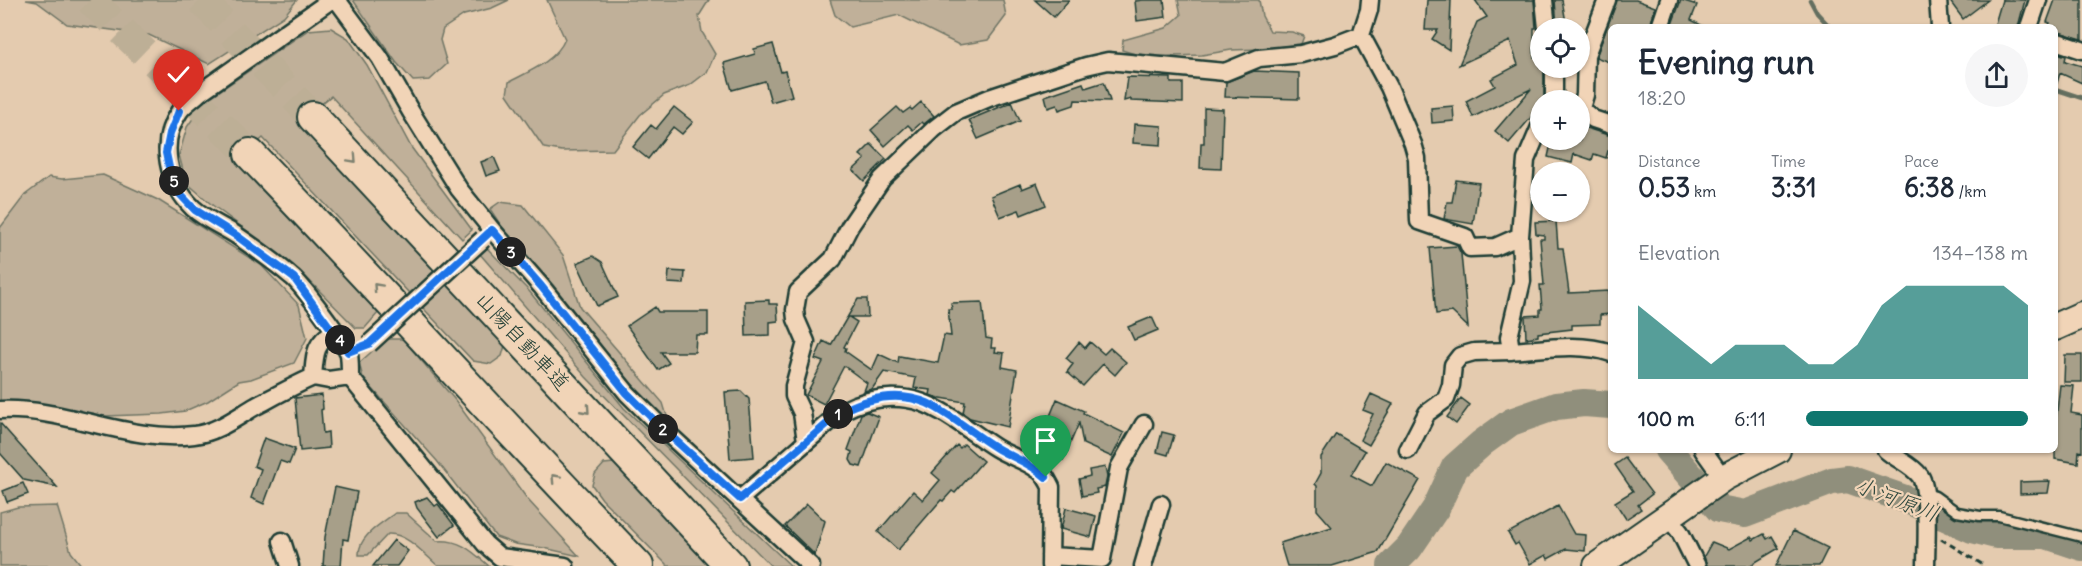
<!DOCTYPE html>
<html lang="en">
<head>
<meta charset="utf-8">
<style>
  :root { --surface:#fff; --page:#f6f6f7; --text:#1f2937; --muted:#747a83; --accent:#0f766e }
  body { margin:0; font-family:Delius,"Klee One",sans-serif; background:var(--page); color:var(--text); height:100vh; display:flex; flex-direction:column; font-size:22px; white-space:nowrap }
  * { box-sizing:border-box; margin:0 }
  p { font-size:20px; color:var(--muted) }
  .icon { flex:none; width:33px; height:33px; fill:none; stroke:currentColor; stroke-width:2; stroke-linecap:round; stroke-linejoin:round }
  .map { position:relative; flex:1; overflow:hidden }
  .drawer { position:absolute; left:1608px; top:24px; width:450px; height:429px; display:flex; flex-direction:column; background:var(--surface); border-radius:9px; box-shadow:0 2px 4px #0004 }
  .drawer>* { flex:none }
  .controls { position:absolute; left:1530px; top:18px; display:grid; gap:12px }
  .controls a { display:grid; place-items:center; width:60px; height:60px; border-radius:50%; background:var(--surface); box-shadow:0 2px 4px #0004; font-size:30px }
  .pin { position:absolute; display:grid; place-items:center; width:51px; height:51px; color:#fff; margin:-62px -26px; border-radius:50% 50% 50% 0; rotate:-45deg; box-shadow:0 0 6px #0007 }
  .pin .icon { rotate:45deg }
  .km { position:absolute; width:30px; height:30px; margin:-15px; border-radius:50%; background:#222; color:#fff; font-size:16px; line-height:30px; text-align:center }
  .round { display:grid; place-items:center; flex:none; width:63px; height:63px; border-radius:32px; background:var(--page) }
  .headline { display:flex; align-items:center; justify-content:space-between; height:102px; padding:0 30px }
  h1 { font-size:33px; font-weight:700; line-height:45px }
  .figures { display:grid; grid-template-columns:repeat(3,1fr); gap:9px; height:102px; padding:6px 30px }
  .figures div { display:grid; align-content:center }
  .figures b { font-size:26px; font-weight:700 }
  .figures small { font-size:16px; font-weight:400 }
  .figures p { font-size:16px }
  .chart { height:168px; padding:12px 30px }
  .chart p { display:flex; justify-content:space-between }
  .chart svg { width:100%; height:108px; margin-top:6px; fill:var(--accent); opacity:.7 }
  ul { padding:0 30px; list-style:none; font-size:20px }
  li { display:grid; grid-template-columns:96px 72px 1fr; align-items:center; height:45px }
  li i { height:15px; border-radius:8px; background:var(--accent) }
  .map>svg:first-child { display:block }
  .green { fill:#c0b099; stroke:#707666; stroke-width:1.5 }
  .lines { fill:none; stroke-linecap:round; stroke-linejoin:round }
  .stream { stroke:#636e5f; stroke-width:4.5 }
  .river { stroke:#908f7b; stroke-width:28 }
  .building { fill:#a79f89; stroke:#1f3d34; stroke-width:1.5 }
  .highway-tunnel { stroke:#bdaf96; stroke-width:30; stroke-dasharray:30 15; stroke-linecap:butt }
  .lane-casing { stroke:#1f3d34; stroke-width:13 }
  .street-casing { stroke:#1f3d34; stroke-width:21 }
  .primary-casing { stroke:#1f3d34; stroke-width:30 }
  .highway-casing { stroke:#1f3d34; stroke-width:34 }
  .path { stroke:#1f3d34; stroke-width:3; stroke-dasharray:6 4.5; stroke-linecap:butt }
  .lane { stroke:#f1d4b7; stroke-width:8 }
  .street { stroke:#f1d4b7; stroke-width:16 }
  .primary { stroke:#f1d4b7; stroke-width:26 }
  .highway { stroke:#f1d4b7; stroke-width:30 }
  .street-bridge-casing { stroke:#1f3d34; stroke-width:21; stroke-linecap:butt }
  .street-bridge { stroke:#f1d4b7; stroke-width:16 }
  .oneway { stroke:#7d816f }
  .route-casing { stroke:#fff; stroke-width:12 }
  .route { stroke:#1a73e8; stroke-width:8 }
  .labels { text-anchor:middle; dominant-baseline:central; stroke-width:4.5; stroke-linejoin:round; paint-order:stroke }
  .street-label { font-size:21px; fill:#1f3d34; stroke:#f1d4b7 }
  .water-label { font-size:22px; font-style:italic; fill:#30493f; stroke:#f1d4b7 }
</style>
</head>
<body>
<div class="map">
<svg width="2082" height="566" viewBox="0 0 2082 566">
  <rect width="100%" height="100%" fill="#e4cbaf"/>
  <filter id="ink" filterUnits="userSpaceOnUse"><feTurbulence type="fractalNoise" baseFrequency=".0167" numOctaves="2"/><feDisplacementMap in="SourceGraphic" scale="12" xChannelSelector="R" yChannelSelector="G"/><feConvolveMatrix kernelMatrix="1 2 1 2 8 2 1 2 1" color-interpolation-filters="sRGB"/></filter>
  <g filter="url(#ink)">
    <path class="green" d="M26 0H297L284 16 209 64 149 35 67 24 37 2Z
      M353 0H509L492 8 464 15 443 29 440 40 447 64 430 80 413 81 396 62Z
      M547 0H709L699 16 702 32 715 54 707 72 690 85 664 95 640 115 613 150 562 151 544 148 507 94 509 82C530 71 556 61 565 39Z
      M830 0H1003L1006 16 988 40 959 45 899 15 850 27 835 15Z
      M1178 0H1259L1262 16 1270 31 1292 32 1304 36 1301 44 1260 49 1231 50 1202 55 1144 57 1122 50 1123 40 1166 28 1181 15Z
      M331 28 348 38 367 65 411 147 472 230 462 239 331 96 307 116 506 342 502 356 491 364 473 361 263 138 238 160 378 313 365 328H356L299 270 211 204 186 182 179 155 187 127 205 101 308 30Z
      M103 175 158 200 261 265 299 305 307 338 294 363 251 379 239 381 208 401 185 411 162 414 105 416 0 403V228L25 195 49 177 62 179Z
      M500 202 523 205 563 255 580 307 663 403 670 426 625 376 553 285 512 242 490 209Z
      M487 248 529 291 624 408 791 566H771L586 377 480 254Z
      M386 339H403L455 400 528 500 579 556 544 548 515 544 496 537 437 461 363 378 359 363Z
      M614 463 629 473 717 566H668L602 499 592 485 595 474 604 464Z
      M57 506 71 552 82 566H0V512L18 507Z
      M395 513H406L437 541C460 539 472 551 489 566H438C424 554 407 533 388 534L368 555H359C358 536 382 523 395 513Z"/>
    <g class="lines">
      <path class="stream" d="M1810 0 1817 13 1830 27
        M2055 89 2082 98"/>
      <path class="river" d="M1668 450 1719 509 1745 514 1832 481 1848 479 1905 499 1972 529 1996 535H2046L2082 547
        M1391 566 1409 548 1436 508 1455 467 1482 443 1511 422 1556 406 1584 403 1611 405"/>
    </g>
    <path class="building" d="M1035 0H1069L1054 17Z
      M1143 0H1164L1166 17 1137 21 1135 1Z
      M1427 0H1451L1449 50 1432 39 1438 30H1425Z
      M1475 0H1534L1536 28H1534V57L1540 55V68H1544V100H1540V104L1532 114 1533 115 1509 143 1495 131 1531 89 1473 117 1466 101 1495 86 1491 79 1518 65 1510 41 1459 65 1477 22 1487 17Z
      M1555 0H1562L1567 28H1557Z
      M1617 0H1636L1655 7 1650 27H1611V63L1596 57Z
      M1681 0 1697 5 1691 20 1705 27H1671Z
      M1949 0H1988L1963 19Z
      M2002 0H2025L2018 27H1994Z
      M2055 0H2082V39L2055 31V27H2048L2050 23 2047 22Z
      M773 44 781 72 785 71 792 96 771 102 765 81 732 90 724 63 755 54 754 49Z
      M2055 52 2066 56 2065 61 2082 66V83L2060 73 2057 83 2055 82Z
      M1254 71 1299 73V99L1225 97 1226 82Z
      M1127 77 1171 78V83H1183V103L1131 101V99L1124 101Z
      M1104 82 1110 101 1075 100 1074 105 1059 110 1057 105 1048 108 1045 96 1083 83 1085 88Z
      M921 102 934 116 924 124 922 122 913 130 908 125 885 146 871 130 897 107 903 113 910 108 912 110Z
      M1012 102 1020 121 978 139 969 120Z
      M1453 106 1454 121 1432 123 1431 108Z
      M674 107 693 122 682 134 673 127 648 159 633 147 651 125 656 129Z
      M1204 108 1223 109 1221 169 1200 168 1201 143H1204Z
      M1134 124 1162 126 1161 145 1133 143Z
      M1580 126 1611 136V152L1608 151 1606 158 1594 154 1592 160 1574 154 1572 163 1548 157 1551 144 1559 146 1561 140H1580Z
      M871 144 886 159 864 181 853 170 865 159 860 155Z
      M494 157 500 171 486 176 481 162Z
      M1456 180 1479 183 1473 224 1444 219 1447 202H1452Z
      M1037 183 1046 205 1021 215 1019 210 1000 217 991 196 1020 184 1022 189Z
      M1556 221 1558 248H1563L1569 293 1609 291 1611 314 1600 315V324L1572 325V329L1538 333V336L1526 338 1525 316 1540 315V309H1542L1540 285H1544L1540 239H1544V235L1536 234 1535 222Z
      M1457 246 1461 254 1468 327 1452 312 1436 314 1430 248Z
      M593 256 602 262 618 297 597 306 577 263Z
      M669 271 685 272 684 284 668 283Z
      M858 299H867L868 317H849L857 322 844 347 846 348 845 351 872 370 879 354 898 363 899 356 938 363 944 335 951 336 948 309H952L951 303 982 302 986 338 992 339 991 348H996L995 352 1004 353 1002 367 1017 370 1008 427 970 418 963 413 965 402 935 397 930 395 931 390 914 388 916 378 884 372 872 389 864 391 867 383 844 366 824 404 806 395 823 362 815 359 823 341 831 345Z
      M769 300V304H777L778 321 770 322V335L746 336 745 301Z
      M655 307 658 312H708V335H696L695 352H661L669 363 658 370 627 326Z
      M1152 317 1158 330 1134 340 1128 327Z
      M1079 342 1085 348 1090 342 1104 354 1110 348 1126 362 1115 375 1103 364 1083 386 1067 372 1073 364 1066 358Z
      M2065 355H2082V382H2064Z
      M2060 385 2074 386 2071 413 2082 415V452L2079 451 2078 463 2055 459V428Z
      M741 391 749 399 754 457 730 459 725 392Z
      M1371 394 1393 404 1369 445 1360 440 1373 414 1363 410Z
      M322 395 323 409 321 410 323 433 328 432 329 448 300 451 295 398Z
      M1461 398 1470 405 1456 424 1447 417Z
      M1057 399 1084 411 1083 413 1124 433 1112 457 1083 444 1079 423 1063 460 1042 451 1054 424 1048 421Z
      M867 412 879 417 861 467 853 465 850 460 852 452 848 450 861 414Z
      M0 423 57 487 24 480 0 453Z
      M1162 432 1174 435 1168 455 1157 452Z
      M1336 434 1365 451 1351 475 1372 486 1386 462 1420 480 1378 552 1332 566H1287L1280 543 1332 527 1317 510V486L1315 484 1321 473V457Z
      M264 438 295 449 289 464 280 461 264 504 251 498 261 469 254 466Z
      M964 444 983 461 955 493 952 491 943 501 941 500 898 550 878 532 913 491 923 500 940 480 932 473 957 445 960 448Z
      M1625 458 1652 494 1638 505 1641 509 1626 519 1615 502 1633 491 1615 465Z
      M1105 467 1107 477 1105 487 1096 489 1097 493 1082 496 1079 479 1090 476 1089 470Z
      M2050 481 2048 493 2020 494V482Z
      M23 483 28 494 7 502 3 491Z
      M335 487 357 492 348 540 343 539 341 566H323L325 537Z
      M427 497 435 506 438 504 454 525 439 537 417 508 415 502Z
      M807 504 825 521 815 555 785 526Z
      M1558 506 1574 534 1586 535 1585 551 1566 549 1548 559 1546 555 1530 564 1518 543 1515 545 1508 533Z
      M1066 508 1096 516 1091 537 1061 529Z
      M1793 531 1828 548 1819 566H1776Z
      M1764 534 1767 539 1772 536 1779 548 1749 566H1707L1704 556 1712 542 1729 549 1751 537 1753 540Z
      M394 540 408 551 397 566H373Z"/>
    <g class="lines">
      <path class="highway-tunnel" d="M90 0 250 154
        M201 0 313 117"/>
      <g class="lane-casing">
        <path id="lane" d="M1926 493 1935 496 1957 512 1980 516H1999L2082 537"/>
      </g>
      <g class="street-casing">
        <path id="street" d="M331 0 199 93C193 99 183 105 179 112 158 143 168 183 193 208 205 219 222 226 236 235 255 248 274 261 291 276 301 283 346 344 349 354 350 361 350 369 350 377L329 380 313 377C315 354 314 344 334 331
          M337 0 380 58 411 112 459 189 492 230 541 286 627 393 663 429 811 566
          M1370 0 1369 10 1361 35 1389 87 1413 144 1417 158 1419 221 1465 237 1470 248 1495 247 1520 236
          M1544 0 1547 28
          M1938 0 1940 27
          M1660 27 1669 0
          M2029 27 2038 0
          M2055 41 2082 50
          M1554 100V68
          M1580 108 1593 119 1611 125
          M1581 108 1585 95 1586 55 1607 0
          M1540 127 1526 160 1520 236 1522 281 1509 337 1511 351C1542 349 1581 342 1611 353
          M350 377 485 544 500 557 565 566
          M0 410C66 407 128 443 194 435 216 433 237 417 256 406 275 396 293 386 313 377
          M806 441 802 413 794 396V386L806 342 796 319 795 310 798 292 833 259 850 226 882 179 934 129 956 112 989 98 1086 66 1108 61 1225 72 1259 58 1301 54 1335 45 1361 35
          M1408 450 1427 413 1446 399 1451 385 1453 365 1460 356 1474 352 1511 351
          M1703 450 1723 478
          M1886 450C1897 460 1911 464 1920 476 1930 490 1926 546 1926 566
          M740 499 842 411C863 400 884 395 908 399 938 403 970 432 996 448 1009 456 1024 460 1037 469 1044 473 1047 479 1051 487L1050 566
          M1667 516 1680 532 1697 566
          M282 541 290 566
          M1050 556 1102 559 1119 468 1144 424
          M1143 566 1161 504"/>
      </g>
      <g class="primary-casing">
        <path id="primary" d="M2055 327 2082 315
          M1597 566 1723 478 1777 450"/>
      </g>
      <g class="highway-casing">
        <path id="highway" d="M313 117 731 566
          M250 154C381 290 507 430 638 566"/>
      </g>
      <path class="path" d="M1941 539 1985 566"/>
      <use href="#lane" class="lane"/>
      <use href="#street" class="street"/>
      <use href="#primary" class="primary"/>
      <use href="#highway" class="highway"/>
      <g class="street-bridge-casing">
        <path id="street-bridge" d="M369 344 483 239"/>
      </g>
      <use href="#street-bridge" class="street-bridge"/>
    </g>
    <defs><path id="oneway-chevron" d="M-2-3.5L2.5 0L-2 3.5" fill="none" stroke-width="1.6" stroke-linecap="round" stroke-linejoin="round" transform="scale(1.5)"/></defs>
    <g class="oneway">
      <use href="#oneway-chevron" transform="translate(353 159) rotate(47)"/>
      <use href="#oneway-chevron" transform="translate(377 287) rotate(-133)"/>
      <use href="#oneway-chevron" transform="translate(586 410) rotate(48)"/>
      <use href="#oneway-chevron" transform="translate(555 478) rotate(-133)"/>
    </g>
  </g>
  <g class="lines" filter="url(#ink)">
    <g class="route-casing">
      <path id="route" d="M179 111 170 133 166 153 170 172 178 192 195 210 237 236 294 278 348 352 369 344 492 230 541 286 627 393 663 429 740 499 842 411C868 398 899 391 927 403 949 413 976 436 998 449 1014 458 1032 464 1046 477"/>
    </g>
    <use href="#route" class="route"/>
  </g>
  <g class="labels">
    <g class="street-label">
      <text transform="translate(523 341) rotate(47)">山陽自動車道</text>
    </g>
    <g class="water-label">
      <text transform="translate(1897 499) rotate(21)">小河原川</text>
    </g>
  </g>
</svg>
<div class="controls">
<a><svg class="icon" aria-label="locate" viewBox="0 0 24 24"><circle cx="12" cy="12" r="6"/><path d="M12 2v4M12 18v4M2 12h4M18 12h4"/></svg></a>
<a>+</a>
<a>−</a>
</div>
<div class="pin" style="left:1046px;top:477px;background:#1e9e55"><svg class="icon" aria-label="arrive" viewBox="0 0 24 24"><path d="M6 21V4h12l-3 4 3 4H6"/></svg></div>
<div class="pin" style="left:179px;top:111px;background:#d93025"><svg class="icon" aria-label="check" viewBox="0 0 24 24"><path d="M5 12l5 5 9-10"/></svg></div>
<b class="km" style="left:838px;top:414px">1</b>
<b class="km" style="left:663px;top:429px">2</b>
<b class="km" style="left:511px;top:252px">3</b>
<b class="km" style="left:340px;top:340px">4</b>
<b class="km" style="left:174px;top:181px">5</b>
<section class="drawer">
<div class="headline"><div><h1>Evening run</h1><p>18:20</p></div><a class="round"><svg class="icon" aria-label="share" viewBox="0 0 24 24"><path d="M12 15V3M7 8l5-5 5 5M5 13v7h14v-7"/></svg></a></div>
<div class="figures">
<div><p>Distance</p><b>0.53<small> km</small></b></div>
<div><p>Time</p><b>3:31</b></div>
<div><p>Pace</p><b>6:38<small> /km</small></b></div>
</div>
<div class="chart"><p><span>Elevation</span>134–138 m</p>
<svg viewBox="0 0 160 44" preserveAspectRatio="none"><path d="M0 44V14L10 22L20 30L30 38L40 30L50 30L60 30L70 38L80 38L90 30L100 14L110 6L120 6L130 6L140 6L150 6L160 14V44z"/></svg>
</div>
<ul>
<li><b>100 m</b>6:11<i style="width:100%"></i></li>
</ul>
</section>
</div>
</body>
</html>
